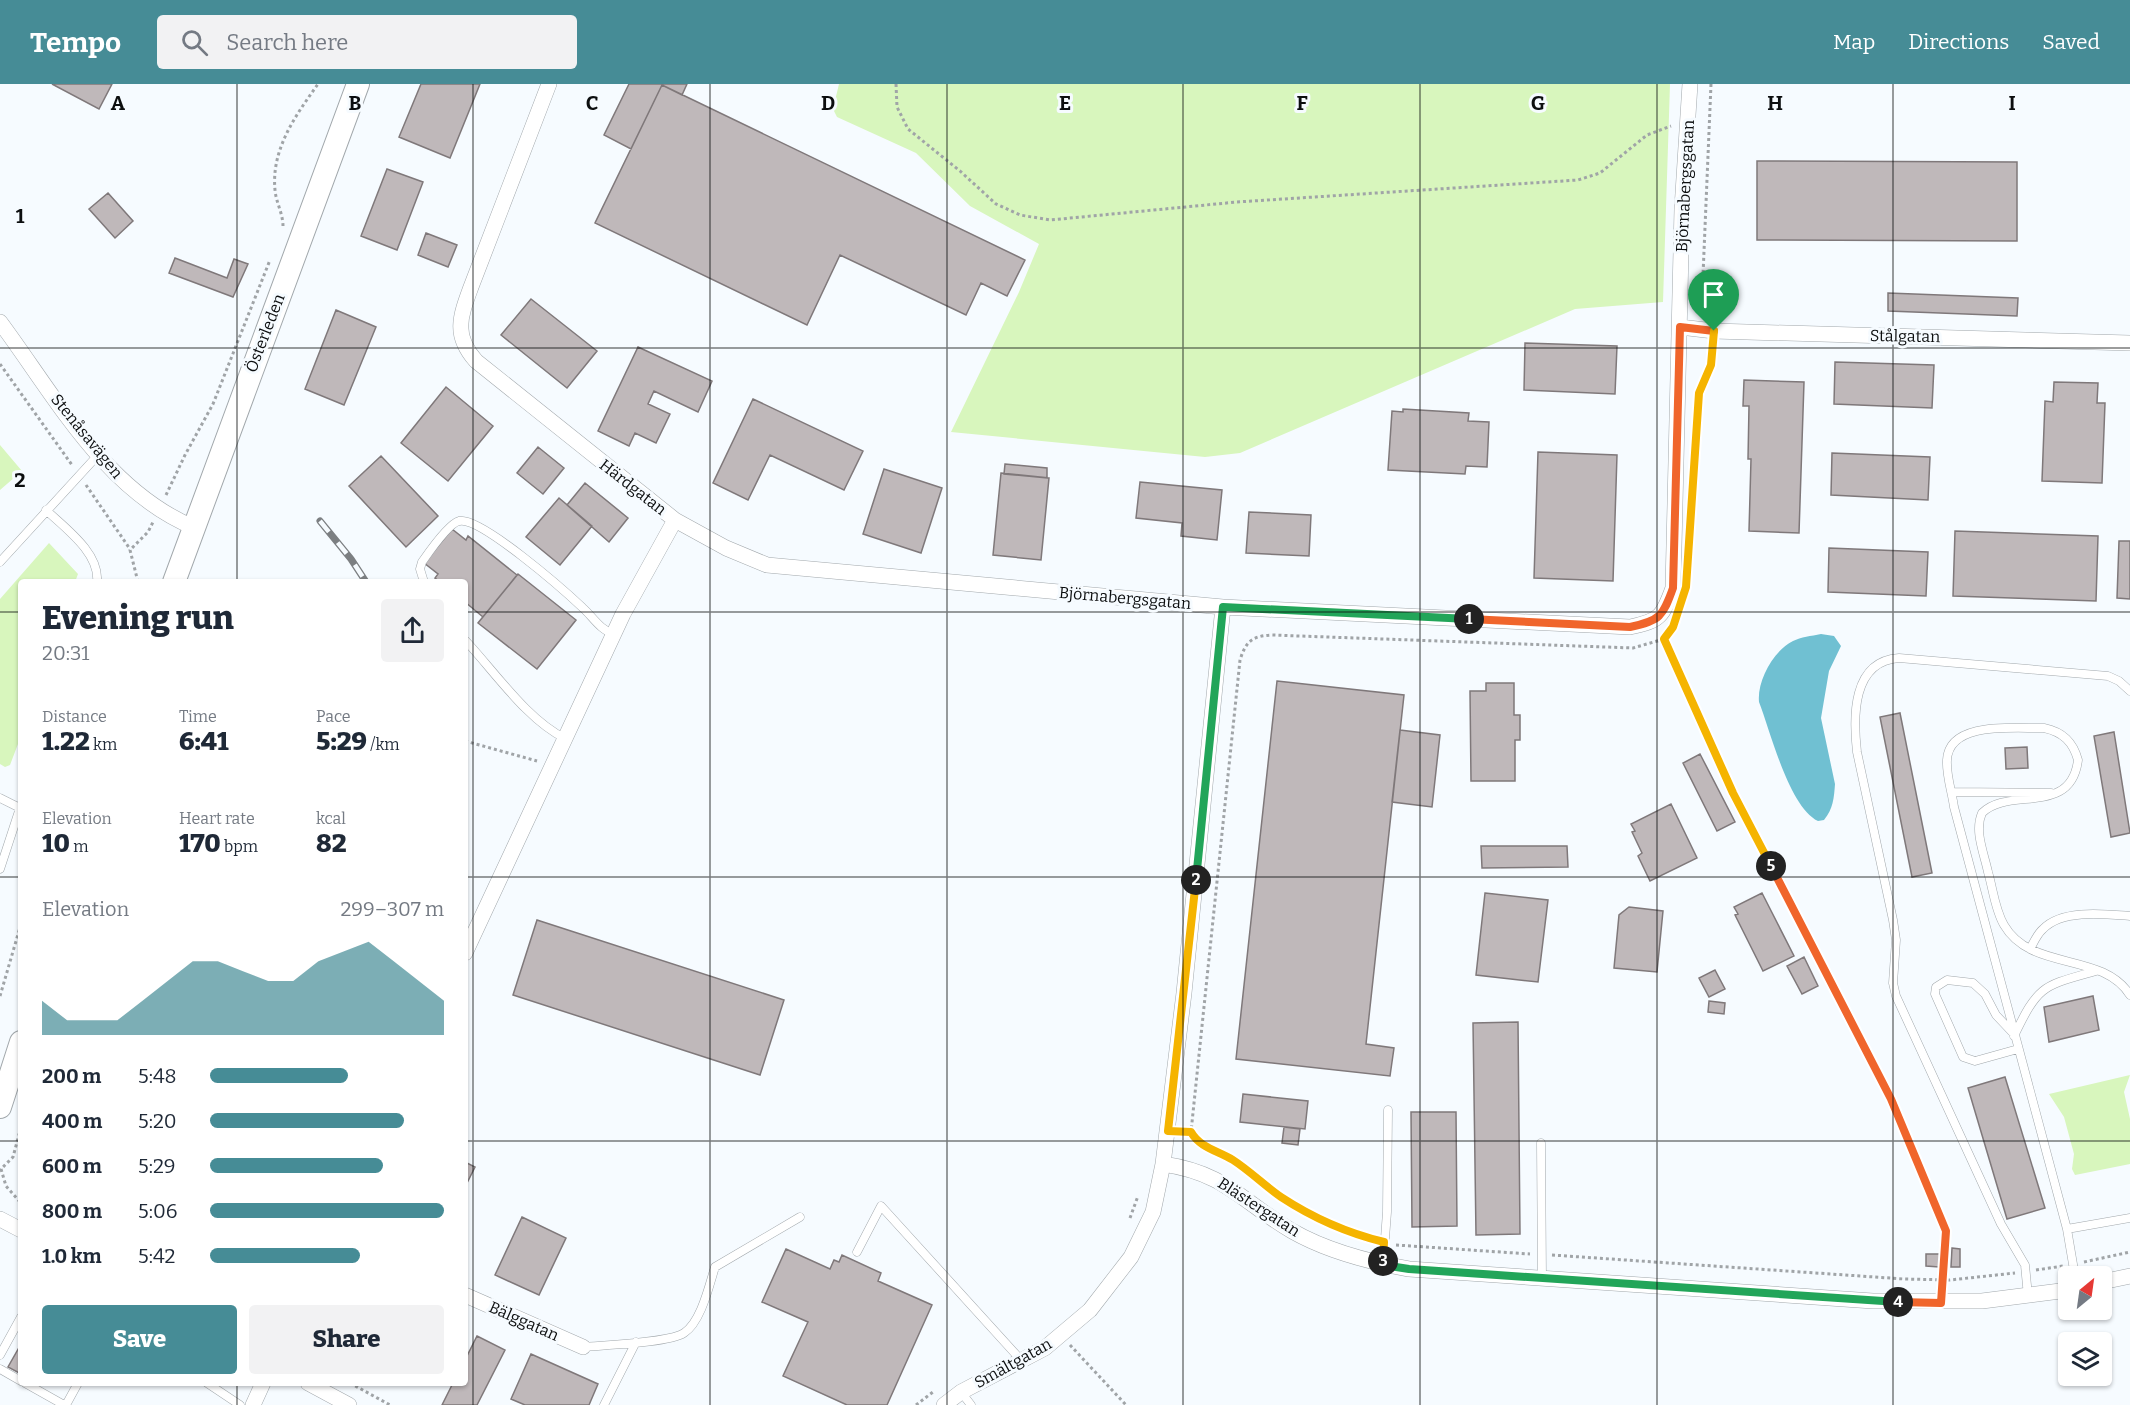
<!DOCTYPE html>
<html lang="en">
<head>
<meta charset="utf-8">
<style>
  :root { --surface:#fff; --page:#f2f2f3; --text:#1f2937; --muted:#747a83; --accent:#468c96 }
  body { margin:0; font-family:Bitter,serif; background:var(--page); color:var(--text); height:100vh; display:flex; flex-direction:column; font-size:22px; white-space:nowrap }
  * { box-sizing:border-box; margin:0 }
  p { font-size:20px; color:var(--muted) }
  .icon { flex:none; width:33px; height:33px; fill:none; stroke:currentColor; stroke-width:2; stroke-linecap:round; stroke-linejoin:round }
  .map { position:relative; flex:1; overflow:hidden }
  .sheet { position:absolute; left:18px; top:495px; width:450px; height:807px; display:flex; flex-direction:column; background:var(--surface); border-radius:6px; box-shadow:0 2px 4px #0004 }
  .sheet>* { flex:none }
  .needle { width:39px; rotate:29deg }
  .tools { position:absolute; left:2058px; top:1182px; display:grid; gap:12px }
  .tools a { display:grid; place-items:center; width:54px; height:54px; border-radius:6px; background:var(--surface); box-shadow:0 2px 4px #0004; font-size:30px }
  .pin { position:absolute; display:grid; place-items:center; width:51px; height:51px; color:#fff; margin:-62px -26px; border-radius:50% 50% 50% 0; rotate:-45deg; box-shadow:0 0 6px #0007 }
  .pin .icon { rotate:45deg }
  .km { position:absolute; width:30px; height:30px; margin:-15px; border-radius:50%; background:#222; color:#fff; font-size:16px; line-height:30px; text-align:center }
  .round { display:grid; place-items:center; flex:none; width:63px; height:63px; border-radius:6px; background:var(--page) }
  .headline { display:flex; align-items:center; justify-content:space-between; height:102px; padding:0 24px }
  h1 { font-size:33px; font-weight:800; line-height:45px }
  .figures { display:grid; grid-template-columns:repeat(3,1fr); gap:9px; height:102px; padding:6px 24px }
  .figures div { display:grid; align-content:center }
  .figures b { font-size:26px; font-weight:800 }
  .figures small { font-size:16px; font-weight:400 }
  .figures p { font-size:16px }
  .chart { height:168px; padding:12px 24px }
  .chart p { display:flex; justify-content:space-between }
  .chart svg { width:100%; height:108px; margin-top:6px; fill:var(--accent); opacity:.7 }
  .button { display:flex; gap:12px; margin-top:auto; padding:12px 24px }
  .button a { flex:1; height:69px; border-radius:6px; background:var(--accent); color:#fff; font-size:24px; font-weight:800; line-height:69px; text-align:center }
  .button a+a { background:var(--page); color:var(--text) }
  ul { padding:0 24px; list-style:none; font-size:20px }
  li { display:grid; grid-template-columns:96px 72px 1fr; align-items:center; height:45px }
  li i { height:15px; border-radius:8px; background:var(--accent) }
  header { display:flex; align-items:center; gap:36px; box-sizing:border-box; height:84px; padding:0 30px; background:var(--accent); color:#fff }
  header strong { font-size:28px }
  nav { display:flex; gap:33px; margin-inline-start:auto; font-size:21px }
  .search { width:420px; height:54px; background:var(--page); display:flex; align-items:center; gap:15px; box-sizing:border-box; padding:0 21px; border-radius:6px; color:var(--muted); font-size:22px }
  .map>svg:first-child { display:block }
  .green { fill:#d8f6bd }
  .water { fill:#70c0d2 }
  .building { fill:#bfb8ba; stroke:#7f787a; stroke-width:1.5 }
  .lines { fill:none; stroke-linecap:round; stroke-linejoin:round }
  .service-casing { stroke:#a2a8ac; stroke-width:9 }
  .minor-casing { stroke:#a2a8ac; stroke-width:16 }
  .secondary-casing { stroke:#a2a8ac; stroke-width:24 }
  .path { stroke:#a0a4a7; stroke-width:3; stroke-dasharray:3 3; stroke-linecap:butt }
  .service { stroke:#fff; stroke-width:8 }
  .minor { stroke:#fff; stroke-width:15 }
  .secondary { stroke:#fff; stroke-width:22 }
  .rail-casing { stroke:#7c7f82; stroke-width:7 }
  .rail { stroke:#f6fbff; stroke-width:4.5; stroke-dasharray:14; stroke-linecap:butt }
  .split-1-casing { stroke:#fff; stroke-width:12 }
  .split-2-casing { stroke:#fff; stroke-width:12 }
  .split-3-casing { stroke:#fff; stroke-width:12 }
  .split-4-casing { stroke:#fff; stroke-width:12 }
  .split-5-casing { stroke:#fff; stroke-width:12 }
  .split-6-casing { stroke:#fff; stroke-width:12 }
  .split-1 { stroke:#f0652b; stroke-width:8 }
  .split-2 { stroke:#22a559; stroke-width:8 }
  .split-3 { stroke:#f5b400; stroke-width:8 }
  .split-4 { stroke:#22a559; stroke-width:8 }
  .split-5 { stroke:#f0652b; stroke-width:8 }
  .split-6 { stroke:#f5b400; stroke-width:8 }
  .grid { fill:none; stroke:#0c0e0f; stroke-width:1.5; stroke-opacity:0.55 }
  .labels { text-anchor:middle; dominant-baseline:central; stroke-width:6; stroke-linejoin:round; paint-order:stroke }
  .street-label { font-size:16px; fill:#0c0e0f; stroke:#f6fbff }
  .grid-label { font-size:20px; text-anchor:middle; font-weight:bold; fill:#0c0e0f; stroke:#f6fbff; stroke-width:6; stroke-linejoin:round; paint-order:stroke }
</style>
</head>
<body>
<header>
<strong>Tempo</strong>
<div class="search"><svg class="icon" aria-label="search" viewBox="0 0 24 24"><circle cx="10" cy="10" r="6"/><path d="M15 15l6 6"/></svg>Search here</div>
<nav><a>Map</a><a>Directions</a><a>Saved</a></nav>
</header>
<div class="map">
<svg width="2130" height="1321" viewBox="0 0 2130 1321">
  <rect width="100%" height="100%" fill="#f6fbff"/>
  <path class="green" d="M839 0H1670L1663 218 1575 225 1240 369 1205 373 951 348 1019 208 1039 160 970 122 916 69 837 33 833 25Z
    M0 361 22 387 0 406Z
    M49 459 78 490 75 498H21V652L10 681 5 683 0 680V515Z
    M2130 991 2124 1008 2130 1035V1080L2075 1091 2072 1085 2074 1070 2064 1033 2049 1010Z"/>
  <path class="water" d="M1821 550 1834 552 1841 562 1829 587 1821 634 1835 700C1834 714 1833 725 1824 736L1818 737C1789 723 1771 649 1759 618 1757 597 1773 567 1793 557 1801 553 1811 552 1821 550Z"/>
  <path class="building" d="M52 0H112L99 25Z
    M421 0H480L450 74 399 53Z
    M629 0H687L682 11 662 1 631 65 604 51Z
    M662 1 1025 176 1007 212 981 199 966 231 840 171 807 241 595 139Z
    M1757 77 2017 78V157L1757 156Z
    M387 85 423 98 397 166 361 152Z
    M108 109 133 137 115 154 89 125Z
    M426 149 457 161 448 183 418 171Z
    M175 174 227 194 234 175 248 180 233 213 169 189Z
    M1888 209 2018 214 2017 232 1888 227Z
    M531 215 597 267 567 304 501 251Z
    M336 226 376 243 344 321 305 305Z
    M1525 259 1617 262 1615 310 1524 306Z
    M638 263 712 297 698 328 654 307 648 320 670 330 656 359 635 349 629 362 598 347Z
    M1835 278 1934 281 1932 324 1834 320Z
    M1744 296 1804 298 1799 449 1749 447 1751 375H1748L1749 322H1743Z
    M2054 298 2098 299 2097 319H2105L2102 399 2042 397 2045 317 2053 318Z
    M446 303 493 342 448 397 401 359Z
    M753 315 863 367 844 406 770 371 748 416 713 399Z
    M1403 325 1469 329 1468 337 1489 338 1487 383 1466 382 1465 390 1388 386 1392 327 1403 328Z
    M538 363 564 384 543 410 517 389Z
    M1538 368 1617 371 1613 497 1534 494Z
    M1832 369 1930 373 1928 416 1831 411Z
    M381 372 438 432 406 463 349 402Z
    M1005 380 1047 384V394L1004 390Z
    M884 385 942 404 921 469 863 450Z
    M1001 389 1049 394 1041 476 993 471Z
    M1140 398 1222 406 1217 456 1181 452 1182 439 1136 434Z
    M585 399 628 434 609 458 567 421Z
    M559 414 592 442 560 481 526 453Z
    M1249 428 1311 431 1309 472 1246 469Z
    M452 445 466 456 468 452 517 491 483 533 465 518V498H440L435 494 438 490 424 479Z
    M1955 447 2098 452 2096 517 1953 512Z
    M2119 457H2130V515L2117 514Z
    M1829 464 1928 468 1926 512 1828 508Z
    M518 490 576 536 537 585 478 539Z
    M1277 597 1404 611 1366 960 1394 964 1390 992 1236 975Z
    M1486 599H1514V631H1520V656H1515V697H1471L1470 607H1486Z
    M1900 629 1932 789 1912 793 1880 633Z
    M1400 646 1440 651 1432 723 1392 718Z
    M2114 648 2130 749 2111 753 2094 652Z
    M2027 663 2028 684 2006 685 2005 664Z
    M1700 670 1735 738 1717 747 1683 679Z
    M1671 720 1697 774 1650 797 1638 772 1642 769 1632 748 1635 747 1631 740Z
    M1481 762H1567L1568 783 1482 784Z
    M1485 809 1548 816 1538 898 1476 891Z
    M1762 809 1794 872 1763 887 1735 831 1738 830 1734 823Z
    M1629 823 1663 827 1657 888 1614 884 1619 831Z
    M537 836 784 916 760 991 513 911Z
    M1804 873 1818 902 1802 910 1787 882Z
    M1715 886 1725 905 1709 913 1699 894Z
    M2093 912 2099 946 2049 958 2044 923Z
    M1709 917 1725 919 1724 930 1708 928Z
    M1518 938 1520 1150 1476 1151 1473 939Z
    M2005 993 2045 1124 2007 1135 1968 1004Z
    M1243 1010 1308 1017 1305 1045 1240 1038Z
    M1411 1028H1456L1457 1142 1412 1143Z
    M1284 1043 1300 1045 1298 1061 1282 1059Z
    M465 1078 475 1083 465 1103Z
    M522 1133 566 1154 539 1211 495 1191Z
    M1952 1164 1960 1165V1183H1951Z
    M786 1165 830 1185 834 1176 839 1178 842 1171 881 1189 878 1197 932 1221 887 1321H847L783 1292 808 1238 762 1218Z
    M1926 1170H1940L1939 1183 1926 1182Z
    M477 1252 505 1266 477 1321H442L453 1299H465V1276Z
    M21 1260V1290L8 1283Z
    M531 1270 598 1300 589 1321H525L511 1315Z"/>
  <g class="lines">
    <g class="service-casing">
      <path id="service" d="M46 426C65 444 100 469 97 498
        M0 478 98 371
        M424 498 420 485 422 478C429 468 448 440 459 437 480 432 565 507 583 524 593 533 600 546 614 550
        M465 556C495 588 527 636 566 655
        M1952 708 2051 709
        M0 714 20 724
        M0 785 21 721
        M2030 865C2034 858 2037 850 2043 845 2062 825 2105 830 2130 832
        M2012 948 1996 931 1985 910 1973 899 1947 896 1936 903 1935 910 1963 973 1975 977 2018 965
        M2014 952C2039 900 2043 902 2096 887
        M1541 1059 1542 1195
        M2067 1145 2130 1134
        M857 1168 881 1122 1021 1276
        M1383 1181 1387 1128 1388 1026
        M2075 1192 2067 1145 1954 723C1952 708 1946 691 1947 676 1949 636 2017 645 2044 644 2063 648 2073 658 2078 676 2071 733 2009 702 1982 729 1974 747 1984 769 1988 788 1993 805 1995 826 2004 841 2031 888 2102 867 2130 911
        M2028 1212 2025 1181 2001 1140 1896 912 1893 899 1896 856 1893 836 1857 668C1853 633 1852 577 1899 574L2108 592 2119 597 2130 607
        M583 1263C603 1261 669 1259 684 1249 701 1238 709 1202 715 1183L800 1133
        M0 1271 21 1233
        M0 1285 21 1297
        M25 1299 64 1321
        M207 1299 240 1321
        M961 1308 971 1321
        M66 1321 78 1299
        M604 1321 636 1258"/>
    </g>
    <g class="minor-casing">
      <path id="minor" d="M0 238C55 312 105 406 193 443
        M1680 243 1714 247 2130 259
        M675 436 726 464 767 481 1223 523 1630 543C1660 537 1663 532 1673 504L1682 125 1690 0
        M465 869 623 530 675 436 476 277C453 251 460 233 471 203L549 0
        M1163 1080C1226 1089 1242 1118 1292 1147 1327 1167 1369 1178 1409 1185L1873 1217H1982L2068 1206
        M0 1135 21 1146
        M2102 1198 2130 1192
        M465 1211 583 1263
        M308 1299 349 1321
        M253 1321 263 1299
        M944 1321 961 1308 1045 1264 1090 1226 1131 1173 1153 1128 1163 1080 1184 909 1223 523"/>
    </g>
    <g class="secondary-casing">
      <path id="secondary" d="M174 498 358 0
        M0 1023 21 958"/>
    </g>
    <path class="path" d="M896 0 897 23 908 45 960 87 996 120 1020 131 1050 136 1237 118 1578 96 1600 89 1647 51 1671 42
      M1711 0 1703 191 1714 233
      M283 142C283 130 276 118 275 106 271 65 296 31 318 0
      M0 280 72 381
      M1693 398 1699 309 1711 281 1713 263
      M86 401 130 465
      M166 411 185 371 213 320 270 176
      M138 498 130 466 148 448 153 438
      M1664 555 1733 709 1891 1015 1946 1147 1942 1203
      M465 657 537 677
      M0 912 21 840
      M21 1043 13 1073 1 1085 6 1102 21 1119
      M1130 1134 1138 1112
      M1372 1155 1343 1146 1281 1113 1231 1075 1202 1060 1191 1048 1240 576C1246 557 1252 552 1272 551L1633 564 1664 555 1674 540
      M1396 1161 1530 1170
      M1552 1171 1904 1195 1950 1196 2015 1189
      M2084 1178 2130 1168
      M2036 1186 2063 1182
      M1070 1261 1126 1321
      M350 1299 390 1321
      M916 1321 933 1308"/>
    <use href="#service" class="service"/>
    <use href="#minor" class="minor"/>
    <use href="#secondary" class="secondary"/>
    <g class="rail-casing">
      <path id="rail" d="M320 437 351 475 366 498"/>
    </g>
    <use href="#rail" class="rail"/>
  </g>
  <g class="lines">
    <g class="split-1-casing">
      <path id="split-1" d="M1469 535 1630 543C1660 537 1663 532 1673 504L1680 243 1714 247"/>
    </g>
    <g class="split-2-casing">
      <path id="split-2" d="M1196 796 1223 523 1469 535"/>
    </g>
    <g class="split-3-casing">
      <path id="split-3" d="M1196 796 1168 1047 1191 1048C1200 1064 1219 1067 1233 1076 1250 1087 1265 1102 1281 1113 1313 1134 1347 1149 1384 1158L1383 1177"/>
    </g>
    <g class="split-4-casing">
      <path id="split-4" d="M1383 1177V1181L1409 1185 1898 1218"/>
    </g>
    <g class="split-5-casing">
      <path id="split-5" d="M1771 782 1891 1015 1946 1147 1941 1219 1898 1218"/>
    </g>
    <g class="split-6-casing">
      <path id="split-6" d="M1714 247 1711 281 1699 309 1686 503 1673 543 1664 555 1733 709 1771 782"/>
    </g>
    <use href="#split-1" class="split-1"/>
    <use href="#split-2" class="split-2"/>
    <use href="#split-3" class="split-3"/>
    <use href="#split-4" class="split-4"/>
    <use href="#split-5" class="split-5"/>
    <use href="#split-6" class="split-6"/>
  </g>
  <path class="grid" d="M237 0V498M473 0V1321M710 0V1321M947 0V1321M1183 0V1321M1420 0V1321M1657 0V1321M1893 0V1321M0 264H2130M0 528H21M465 528H2130M0 793H21M465 793H2130M0 1057H21M465 1057H2130M237 1299V1321"/>
  <g class="labels">
    <g class="street-label">
      <text transform="translate(1685 102) rotate(-87)">Björnabergsgatan</text>
      <text transform="translate(265 249) rotate(-69)">Österleden</text>
      <text transform="translate(1905 252) rotate(1)">Stålgatan</text>
      <text transform="translate(87 352) rotate(51)">Stenåsavägen</text>
      <text transform="translate(633 403) rotate(38)">Härdgatan</text>
      <text transform="translate(1125 514) rotate(5)">Björnabergsgatan</text>
      <text transform="translate(1259 1123) rotate(33)">Blästergatan</text>
      <text transform="translate(524 1237) rotate(24)">Bälggatan</text>
      <text transform="translate(1013 1279) rotate(-29)">Smältgatan</text>
    </g>
  </g>
  <g class="grid-label">
    <text x="118" y="26">A</text>
    <text x="355" y="26">B</text>
    <text x="592" y="26">C</text>
    <text x="828" y="26">D</text>
    <text x="1065" y="26">E</text>
    <text x="1302" y="26">F</text>
    <text x="1538" y="26">G</text>
    <text x="1775" y="26">H</text>
    <text x="2012" y="26">I</text>
    <text x="20" y="139">1</text>
    <text x="20" y="403">2</text>
  </g>
</svg>
<div class="tools">
<a><svg class="needle" viewBox="-14 -14 28 28"><path d="M0-13l5 13h-10z" fill="#e53935"/><path d="M0 13l5-13h-10z" fill="#747a83"/></svg></a>
<a><svg class="icon" aria-label="layers" viewBox="0 0 24 24"><path d="M12 4l9 5-9 5-9-5zM3 14l9 5 9-5"/></svg></a>
</div>
<div class="pin" style="left:1714px;top:247px;background:#1e9e55"><svg class="icon" aria-label="arrive" viewBox="0 0 24 24"><path d="M6 21V4h12l-3 4 3 4H6"/></svg></div>
<b class="km" style="left:1469px;top:535px">1</b>
<b class="km" style="left:1196px;top:796px">2</b>
<b class="km" style="left:1383px;top:1177px">3</b>
<b class="km" style="left:1898px;top:1218px">4</b>
<b class="km" style="left:1771px;top:782px">5</b>
<section class="sheet">
<div class="headline"><div><h1>Evening run</h1><p>20:31</p></div><a class="round"><svg class="icon" aria-label="share" viewBox="0 0 24 24"><path d="M12 15V3M7 8l5-5 5 5M5 13v7h14v-7"/></svg></a></div>
<div class="figures">
<div><p>Distance</p><b>1.22<small> km</small></b></div>
<div><p>Time</p><b>6:41</b></div>
<div><p>Pace</p><b>5:29<small> /km</small></b></div>
</div>
<div class="figures">
<div><p>Elevation</p><b>10<small> m</small></b></div>
<div><p>Heart rate</p><b>170<small> bpm</small></b></div>
<div><p>kcal</p><b>82</b></div>
</div>
<div class="chart"><p><span>Elevation</span>299–307 m</p>
<svg viewBox="0 0 160 44" preserveAspectRatio="none"><path d="M0 44V30L10 38L20 38L30 38L40 30L50 22L60 14L70 14L80 18L90 22L100 22L110 14L120 10L130 6L140 14L150 22L160 30V44z"/></svg>
</div>
<ul>
<li><b>200 m</b>5:48<i style="width:59%"></i></li>
<li><b>400 m</b>5:20<i style="width:83%"></i></li>
<li><b>600 m</b>5:29<i style="width:74%"></i></li>
<li><b>800 m</b>5:06<i style="width:100%"></i></li>
<li><b>1.0 km</b>5:42<i style="width:64%"></i></li>
</ul>
<div class="button"><a>Save</a><a>Share</a></div>
</section>
</div>
</body>
</html>
